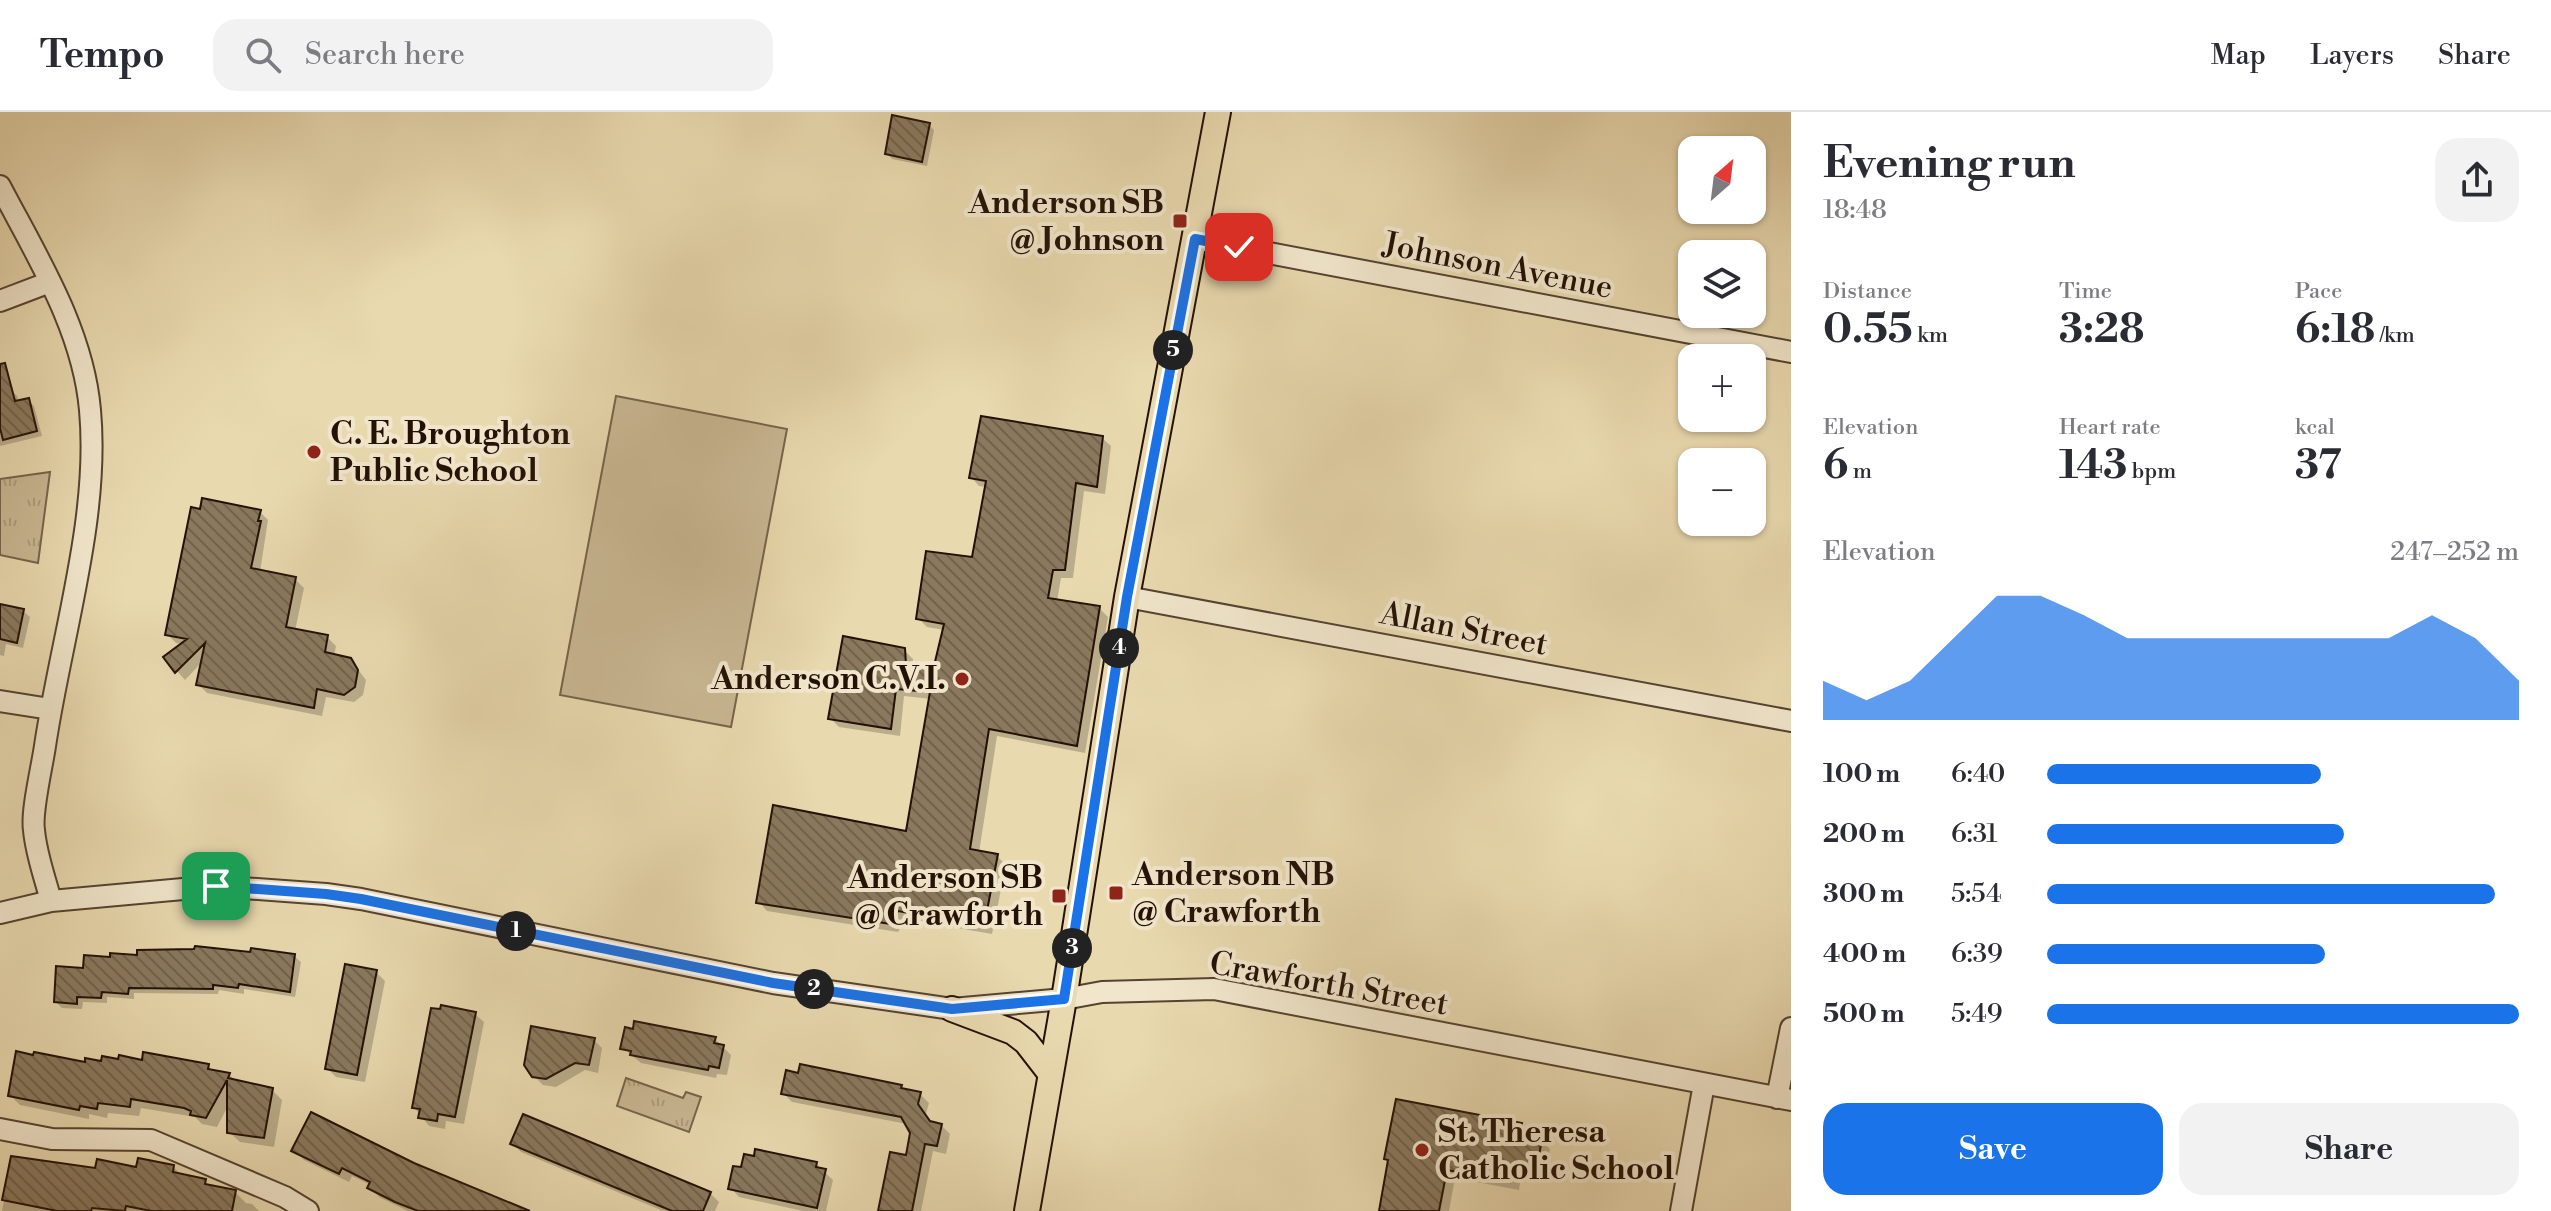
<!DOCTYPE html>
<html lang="en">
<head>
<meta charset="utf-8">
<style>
  :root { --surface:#fff; --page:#f2f2f3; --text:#2b2b33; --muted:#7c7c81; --line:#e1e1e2; --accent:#1a73e8 }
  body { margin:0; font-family:"Libre Bodoni",serif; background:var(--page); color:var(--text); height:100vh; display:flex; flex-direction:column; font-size:30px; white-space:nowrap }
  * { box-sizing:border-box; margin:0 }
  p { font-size:26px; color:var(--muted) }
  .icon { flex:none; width:44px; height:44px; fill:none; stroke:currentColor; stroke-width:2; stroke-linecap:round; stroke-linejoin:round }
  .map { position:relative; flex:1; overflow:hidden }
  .side { display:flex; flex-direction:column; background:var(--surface); width:760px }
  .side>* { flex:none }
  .needle { width:52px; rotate:28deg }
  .buttons { position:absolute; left:1678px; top:24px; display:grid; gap:16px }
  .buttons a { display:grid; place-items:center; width:88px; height:88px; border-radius:16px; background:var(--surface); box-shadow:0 2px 6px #0004; font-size:40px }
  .pin { position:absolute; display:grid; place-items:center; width:68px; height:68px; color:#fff; margin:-34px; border-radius:16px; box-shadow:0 4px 12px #0006 }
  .km { position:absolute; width:40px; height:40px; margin:-20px; border-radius:50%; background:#222; color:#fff; font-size:22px; line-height:40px; text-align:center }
  .round { display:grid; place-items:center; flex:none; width:84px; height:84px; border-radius:24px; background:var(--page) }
  .summary { display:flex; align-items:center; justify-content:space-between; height:136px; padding:0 32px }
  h1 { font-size:44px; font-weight:700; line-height:60px }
  .figures { display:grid; grid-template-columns:repeat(3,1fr); gap:12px; height:136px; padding:8px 32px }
  .figures div { display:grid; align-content:center }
  .figures b { font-size:40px; font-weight:700 }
  .figures small { font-size:22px; font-weight:400 }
  .figures p { font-size:22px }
  .chart { height:224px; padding:16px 32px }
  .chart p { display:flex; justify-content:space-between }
  .chart svg { width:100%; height:144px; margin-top:8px; fill:var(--accent); opacity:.7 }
  .button { display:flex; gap:16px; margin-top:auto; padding:16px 32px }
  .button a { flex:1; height:92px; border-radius:24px; background:var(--accent); color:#fff; font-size:32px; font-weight:700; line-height:92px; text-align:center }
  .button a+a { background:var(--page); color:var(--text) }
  ul { padding:0 32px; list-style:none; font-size:26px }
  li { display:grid; grid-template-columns:128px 96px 1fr; align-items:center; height:60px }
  li i { height:20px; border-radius:10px; background:var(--accent) }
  header { display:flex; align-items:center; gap:48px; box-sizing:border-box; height:112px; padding:0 40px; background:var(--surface); border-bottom:2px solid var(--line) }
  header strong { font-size:38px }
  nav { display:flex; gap:44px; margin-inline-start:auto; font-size:28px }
  .search { width:560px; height:72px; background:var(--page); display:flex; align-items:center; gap:20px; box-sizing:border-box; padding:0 28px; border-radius:24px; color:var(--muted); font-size:30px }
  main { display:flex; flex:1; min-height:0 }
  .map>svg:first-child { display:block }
  .park { fill:url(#park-tufts); stroke:#76644c; stroke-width:2 }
  .garden { fill:#c8b792; stroke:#76644c; stroke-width:2 }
  .shadow { fill:#0003 }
  .building { fill:url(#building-back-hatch); stroke:#241106; stroke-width:2 }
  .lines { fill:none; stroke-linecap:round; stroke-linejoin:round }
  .minor-casing { stroke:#554330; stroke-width:24 }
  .major-casing { stroke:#241106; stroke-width:28 }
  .minor { stroke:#f1e6cb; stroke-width:20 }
  .major { stroke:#e9d9af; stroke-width:24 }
  .route-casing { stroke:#fff; stroke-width:16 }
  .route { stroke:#1a73e8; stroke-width:10 }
  .poi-dot { fill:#8f2418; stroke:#f1e6cb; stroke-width:3 }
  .labels { text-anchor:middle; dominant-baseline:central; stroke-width:8; stroke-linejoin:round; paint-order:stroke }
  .poi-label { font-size:32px; font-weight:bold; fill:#241106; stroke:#f1e6cb; text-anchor:end }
  .street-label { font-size:32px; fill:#241106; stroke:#f1e6cb }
</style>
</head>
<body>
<header>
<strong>Tempo</strong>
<div class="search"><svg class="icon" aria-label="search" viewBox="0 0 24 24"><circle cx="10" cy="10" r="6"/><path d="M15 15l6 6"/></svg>Search here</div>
<nav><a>Map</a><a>Layers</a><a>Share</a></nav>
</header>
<main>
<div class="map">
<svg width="1791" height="1099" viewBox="0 0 1791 1099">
  <defs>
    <pattern id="park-tufts" width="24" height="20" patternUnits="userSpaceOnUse" patternTransform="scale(2)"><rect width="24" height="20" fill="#c8b792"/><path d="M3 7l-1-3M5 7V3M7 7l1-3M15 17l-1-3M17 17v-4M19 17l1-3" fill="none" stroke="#ac9c7c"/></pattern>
    <pattern id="building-back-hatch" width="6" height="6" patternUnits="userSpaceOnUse" patternTransform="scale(2)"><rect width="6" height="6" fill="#8a795e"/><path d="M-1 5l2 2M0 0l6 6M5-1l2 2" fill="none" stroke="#71624c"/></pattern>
  </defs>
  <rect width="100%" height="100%" fill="#e9d9af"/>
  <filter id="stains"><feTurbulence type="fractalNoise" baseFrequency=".0025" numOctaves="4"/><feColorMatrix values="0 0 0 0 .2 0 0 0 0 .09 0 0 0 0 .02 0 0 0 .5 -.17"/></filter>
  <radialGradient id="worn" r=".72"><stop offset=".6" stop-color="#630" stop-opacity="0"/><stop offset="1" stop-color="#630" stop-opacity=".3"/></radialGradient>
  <path class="park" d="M50 360 38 451 0 443V367Z
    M626 966 683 986 686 980 701 985 689 1020 617 994Z"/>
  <path class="garden" d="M616 284 787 317 731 615 560 583Z"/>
  <path class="shadow" d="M929 13 934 18 927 54 892 47 887 41Z
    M11 278 17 284 19 291 28 288 34 294 42 324 0 334V281Z
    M1102 326 1111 334 1105 382 1084 379 1073 466H1061L1057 489 1099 496 1108 505 1085 641 997 624 979 741 997 744 1006 753 992 822 906 807 898 820 767 799 759 790 908 722 931 587 904 584 900 624 839 615 830 606 904 538 913 547V557L935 561 944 518 927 515 918 506 974 447 987 375 979 374 971 365Z
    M260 400 268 408 260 460 295 467 304 476 295 519 327 525 336 534 334 544 350 547 366 568 363 583 354 590 326 585 322 604 207 581 198 572 203 549 185 568 177 559 183 532 176 531 167 522Z
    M0 495 23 499 30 505 23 536 6 532 4 544 0 543Z
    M294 844 301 850 295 885 244 877V882L219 878 218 882 134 881V887L107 885V891L83 890 82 897 62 896 56 890 85 858 112 847Z
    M376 860 385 869 365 970 336 965 327 956Z
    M475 902 484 910 464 1012 446 1009 445 1017 429 1014 414 995Z
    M715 927 731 943 727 963 717 962 716 966 641 951 623 936Z
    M594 928 602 936 598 961 585 958 556 975 543 973 533 963Z
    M143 950 208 954 214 960 230 963 236 970 272 978 282 988 274 1035 240 1030 229 1020V992L217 1015 202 1012 195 1005 141 996 139 1004 108 1001 107 1006 89 1002V1007L20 993 10 983 86 952Z
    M901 975 905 979 920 982 929 991 926 1002 933 1012 941 1013 950 1022 946 1042 933 1039 921 1099H880L908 1046 912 1021 907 1012 792 990 783 981Z
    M1521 1013 1529 1021 1528 1027 1541 1029 1550 1037 1544 1067 1521 1063 1519 1078 1455 1066 1449 1099H1381L1390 1050Z
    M513 1032 710 1081 719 1090 715 1099H663L521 1040Z
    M294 1038 413 1053 523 1099H408L379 1085 370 1075 371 1073 352 1064 349 1070 304 1048Z
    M12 1046 96 1059 173 1055 183 1064 205 1069 211 1075 235 1080 246 1091 252 1092 259 1099H2Z
    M816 1052 833 1068 826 1099H803L739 1085 731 1076Z"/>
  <path class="building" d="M892 3 930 11 922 50 885 42Z
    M5 251 15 289 29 286 37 319 3 328 0 316V252Z
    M981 304 1103 324 1097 375 1076 371 1065 458H1053L1048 486 1100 494 1077 634 989 617 970 737 998 742 984 814 898 799 890 812 756 791 773 693 906 719 930 580 896 577 891 617 828 607 843 524 905 536 906 553 933 558 944 512 916 507 926 439 972 445 986 369 969 366Z
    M202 386 261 398 258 409H261L251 456 296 465 286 515 328 523 325 540 351 546 358 558 355 575 344 583 317 577 314 596 196 573 205 531 175 561 163 545 187 527 165 523 191 395 200 397Z
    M0 492 24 497 17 531 0 527Z
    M195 834 250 840 251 836 295 842 290 880 239 872 238 876 213 873V877L129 876 128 882 102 880 101 886 77 885V892L54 890 56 854 83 856 84 843 110 845V841L137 843V838L194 837Z
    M345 852 377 858 357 963 325 957Z
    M441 893 476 900 455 1005 438 1002 437 1009 418 1006 420 997 412 996 431 896 440 897Z
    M634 909 716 925 714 931 724 933 719 956 709 954 708 958 630 943 631 939 620 937 625 915 633 917Z
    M531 914 595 926 589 953 575 951 546 967 532 965 524 953Z
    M16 939 33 943 34 940 85 950V946L101 949 102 944 118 947 119 943 142 948 143 940 209 952 208 957 230 961 228 966 273 976 264 1026 227 1021V968L206 1006 190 1003 191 999 184 996 131 987 130 995 98 991 97 997 80 994 79 998 8 984Z
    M800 952 902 973 901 976 921 980 918 992 930 1009 942 1012 937 1034 925 1032 912 1099H878L890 1040 906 1043 910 1021 901 1005 781 982 786 958 798 961Z
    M1396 987 1522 1011 1519 1023 1542 1027 1536 1060 1513 1056 1510 1070 1447 1058 1439 1099H1379L1388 1048 1384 1047Z
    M311 1000 414 1051 530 1099H418L395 1090 367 1076 370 1070 342 1056 339 1062 291 1039Z
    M523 1002 711 1080 703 1099H672L510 1032Z
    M755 1037 817 1050 816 1055 826 1057 817 1096 728 1077 733 1054 741 1055 744 1042 754 1044Z
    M11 1044 95 1056 97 1047 136 1055 138 1046 174 1053 173 1060 206 1067 205 1072 236 1078 232 1099H151L126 1094 125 1099 92 1096 91 1099H57L2 1088Z"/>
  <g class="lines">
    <g class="minor-casing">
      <path id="minor" d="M0 74C37 145 83 217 90 298 100 406 61 526 45 634 42 655 31 700 34 718 36 742 45 766 51 789
        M1195 127 1791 240
        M0 189 50 170
        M1127 485 1791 609
        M0 589 50 597
        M0 801 51 789 216 774 326 782 361 787 773 871 952 897 1064 887 1102 880 1214 877 1791 988
        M1777 986 1791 916
        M0 1017 52 1027 151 1028 285 1085 308 1099
        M1681 1099 1704 972"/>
    </g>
    <g class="major-casing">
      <path id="major" d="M952 897 1013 920 1026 930 1050 961
        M1027 1099 1064 887 1127 485 1218 0"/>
    </g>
    <use href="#minor" class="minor"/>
    <use href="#major" class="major"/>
  </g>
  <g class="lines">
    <g class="route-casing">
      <path id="route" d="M216 774 326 782 361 787 773 871 952 897 1064 887 1127 485 1195 127 1239 135"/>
    </g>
    <use href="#route" class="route"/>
  </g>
  <g class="poi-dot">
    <rect x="1172" y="101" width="16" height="16" rx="4"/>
    <circle cx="314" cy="340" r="8"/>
    <circle cx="962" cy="567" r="8"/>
    <rect x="1108" y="773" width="16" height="16" rx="4"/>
    <rect x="1051" y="776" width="16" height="16" rx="4"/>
    <circle cx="1422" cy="1038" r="8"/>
  </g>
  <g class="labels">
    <g class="poi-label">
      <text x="1164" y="91">Anderson SB<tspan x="1164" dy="37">@ Johnson</tspan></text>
      <text x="330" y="322" text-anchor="start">C. E. Broughton<tspan x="330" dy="37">Public School</tspan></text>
      <text x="946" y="567">Anderson C.V.I.</text>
      <text x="1132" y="763" text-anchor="start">Anderson NB<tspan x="1132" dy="37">@ Crawforth</tspan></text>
      <text x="1043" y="766">Anderson SB<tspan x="1043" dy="37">@ Crawforth</tspan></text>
      <text x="1438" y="1020" text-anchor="start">St. Theresa<tspan x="1438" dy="37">Catholic School</tspan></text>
    </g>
    <g class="street-label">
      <text transform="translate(1498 154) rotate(11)">Johnson Avenue</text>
      <text transform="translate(1464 517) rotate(11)">Allan Street</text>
      <text transform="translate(1329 872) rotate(10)">Crawforth Street</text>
    </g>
  </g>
  <rect width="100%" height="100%" filter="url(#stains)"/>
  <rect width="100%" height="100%" fill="url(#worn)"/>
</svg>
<div class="buttons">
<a><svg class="needle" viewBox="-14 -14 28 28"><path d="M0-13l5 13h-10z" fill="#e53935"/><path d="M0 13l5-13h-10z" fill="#7c7c81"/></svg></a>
<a><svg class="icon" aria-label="layers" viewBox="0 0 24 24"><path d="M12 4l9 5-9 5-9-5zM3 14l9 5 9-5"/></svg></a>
<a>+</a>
<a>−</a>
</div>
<div class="pin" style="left:216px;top:774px;background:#1e9e55"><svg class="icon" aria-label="arrive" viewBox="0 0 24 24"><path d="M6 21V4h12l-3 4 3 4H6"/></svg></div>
<div class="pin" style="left:1239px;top:135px;background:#d93025"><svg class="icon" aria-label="check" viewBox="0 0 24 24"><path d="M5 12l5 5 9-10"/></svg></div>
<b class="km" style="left:516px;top:819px">1</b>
<b class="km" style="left:814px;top:877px">2</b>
<b class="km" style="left:1072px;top:836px">3</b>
<b class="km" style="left:1119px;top:536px">4</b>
<b class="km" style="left:1173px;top:238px">5</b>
</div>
<section class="side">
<div class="summary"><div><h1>Evening run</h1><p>18:48</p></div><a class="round"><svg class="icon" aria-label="share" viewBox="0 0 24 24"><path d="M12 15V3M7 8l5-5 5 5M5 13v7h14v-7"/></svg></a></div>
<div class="figures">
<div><p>Distance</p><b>0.55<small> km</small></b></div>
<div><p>Time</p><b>3:28</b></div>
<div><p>Pace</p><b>6:18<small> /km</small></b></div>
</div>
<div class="figures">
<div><p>Elevation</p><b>6<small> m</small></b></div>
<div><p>Heart rate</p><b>143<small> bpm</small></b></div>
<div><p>kcal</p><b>37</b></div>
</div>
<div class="chart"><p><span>Elevation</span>247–252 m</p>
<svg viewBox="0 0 160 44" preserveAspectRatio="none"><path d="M0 44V32L10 38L20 32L30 19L40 6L50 6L60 12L70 19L80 19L90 19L100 19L110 19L120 19L130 19L140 12L150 19L160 32V44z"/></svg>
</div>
<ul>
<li><b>100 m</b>6:40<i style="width:58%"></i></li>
<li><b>200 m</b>6:31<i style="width:63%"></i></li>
<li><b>300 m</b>5:54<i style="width:95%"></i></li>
<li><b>400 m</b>6:39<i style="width:59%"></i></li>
<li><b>500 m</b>5:49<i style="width:100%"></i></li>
</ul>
<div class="button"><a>Save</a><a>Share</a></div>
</section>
</main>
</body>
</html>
